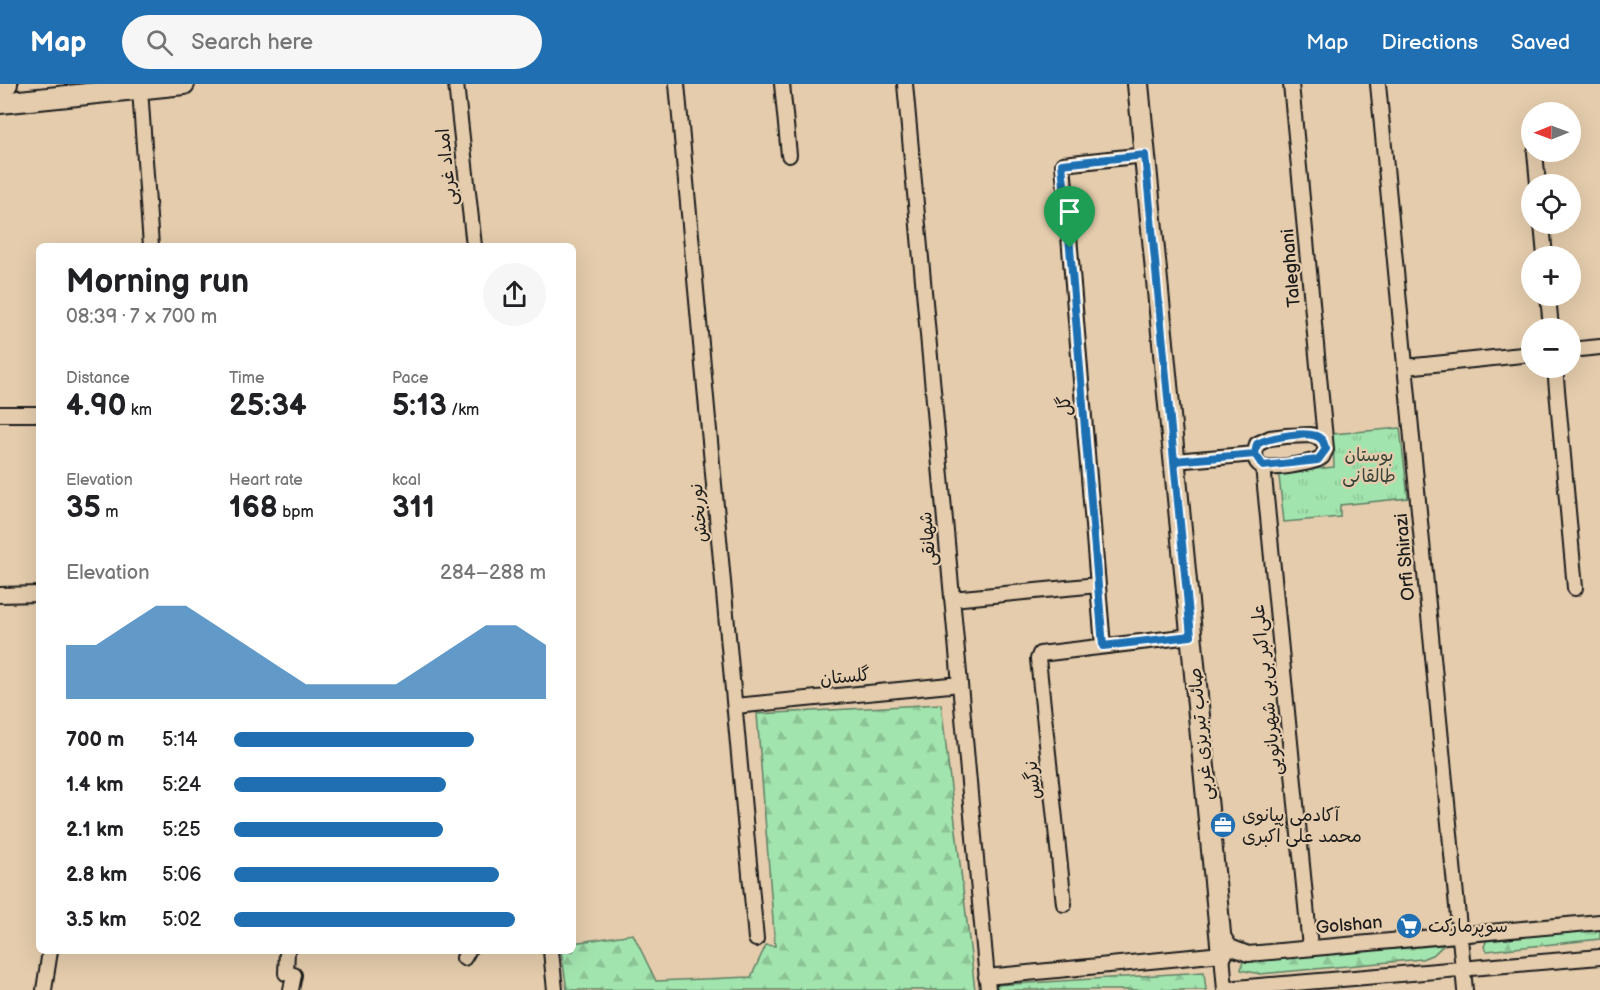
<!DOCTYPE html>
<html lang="en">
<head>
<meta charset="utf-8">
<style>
  :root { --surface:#fff; --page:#f6f6f6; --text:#202124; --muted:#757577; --accent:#1f6fb2 }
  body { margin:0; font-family:"Balsamiq Sans","Playpen Sans Arabic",sans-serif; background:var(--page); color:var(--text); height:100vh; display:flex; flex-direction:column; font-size:22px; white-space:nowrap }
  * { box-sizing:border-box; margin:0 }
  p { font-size:20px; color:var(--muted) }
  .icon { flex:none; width:33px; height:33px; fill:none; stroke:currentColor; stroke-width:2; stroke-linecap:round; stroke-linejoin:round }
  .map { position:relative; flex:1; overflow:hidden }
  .panel { position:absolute; left:36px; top:159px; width:540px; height:711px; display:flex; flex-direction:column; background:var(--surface); border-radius:9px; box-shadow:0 6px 24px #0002 }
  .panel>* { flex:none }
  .needle { width:39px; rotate:269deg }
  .controls { position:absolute; left:1521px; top:18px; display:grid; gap:12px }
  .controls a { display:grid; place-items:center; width:60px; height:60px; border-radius:50%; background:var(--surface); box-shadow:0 6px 24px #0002; font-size:30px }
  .pin { position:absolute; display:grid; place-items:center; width:51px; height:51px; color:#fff; margin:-62px -26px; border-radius:50% 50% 50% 0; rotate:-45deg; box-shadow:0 0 6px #0007 }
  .pin .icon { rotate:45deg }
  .round { display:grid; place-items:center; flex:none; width:63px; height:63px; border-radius:32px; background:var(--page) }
  .summary { display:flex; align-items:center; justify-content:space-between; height:102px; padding:0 30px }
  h1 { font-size:33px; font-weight:600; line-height:45px }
  .metrics { display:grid; grid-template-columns:repeat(3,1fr); gap:9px; height:102px; padding:6px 30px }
  .metrics div { display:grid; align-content:center }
  .metrics b { font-size:30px; font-weight:600 }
  .metrics small { font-size:16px; font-weight:400 }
  .metrics p { font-size:16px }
  .chart { height:168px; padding:12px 30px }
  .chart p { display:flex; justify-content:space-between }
  .chart svg { width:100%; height:108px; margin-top:6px; fill:var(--accent); opacity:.7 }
  ul { padding:0 30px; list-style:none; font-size:20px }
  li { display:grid; grid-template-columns:96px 72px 1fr; align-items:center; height:45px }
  li i { height:15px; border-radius:8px; background:var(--accent) }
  header { display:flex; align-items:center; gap:36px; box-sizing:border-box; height:84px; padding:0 30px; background:var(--accent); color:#fff }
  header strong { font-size:28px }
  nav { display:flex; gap:33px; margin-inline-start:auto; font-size:21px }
  .search { width:420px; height:54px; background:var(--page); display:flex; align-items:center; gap:15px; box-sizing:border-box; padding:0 21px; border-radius:33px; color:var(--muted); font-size:22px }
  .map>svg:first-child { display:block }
  .forest { fill:url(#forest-firs); stroke:#5f8065; stroke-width:1.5 }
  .park { fill:url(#park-tufts); stroke:#5f8065; stroke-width:1.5 }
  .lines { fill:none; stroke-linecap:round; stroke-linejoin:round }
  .street-casing { stroke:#1c1c1c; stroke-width:18 }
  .secondary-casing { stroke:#1c1c1c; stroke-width:24 }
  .street { stroke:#e4ccac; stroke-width:14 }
  .secondary { stroke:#e4ccac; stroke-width:20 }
  .route-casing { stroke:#fff; stroke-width:12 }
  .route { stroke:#1f6fb2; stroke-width:8 }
  .labels { text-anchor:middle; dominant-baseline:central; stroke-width:4.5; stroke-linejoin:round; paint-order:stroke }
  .street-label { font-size:18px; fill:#1c1c1c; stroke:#e4ccac }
  .park-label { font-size:18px; fill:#374439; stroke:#e4ccac }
  .poi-label { font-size:18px; fill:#1c1c1c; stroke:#e4ccac; text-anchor:start }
</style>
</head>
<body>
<header>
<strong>Map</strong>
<div class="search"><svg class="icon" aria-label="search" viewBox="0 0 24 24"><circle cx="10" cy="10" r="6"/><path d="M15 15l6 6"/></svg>Search here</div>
<nav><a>Map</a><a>Directions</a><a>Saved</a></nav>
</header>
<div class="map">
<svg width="1600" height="906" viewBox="0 0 1600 906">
  <defs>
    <pattern id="forest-firs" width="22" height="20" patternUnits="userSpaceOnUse" patternTransform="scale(1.5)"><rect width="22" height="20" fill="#a2e4ae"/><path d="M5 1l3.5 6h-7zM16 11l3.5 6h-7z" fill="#8bc395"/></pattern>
    <pattern id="park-tufts" width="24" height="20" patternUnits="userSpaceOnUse" patternTransform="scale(1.5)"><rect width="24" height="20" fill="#a2e4ae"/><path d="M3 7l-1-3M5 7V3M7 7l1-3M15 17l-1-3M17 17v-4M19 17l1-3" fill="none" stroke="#8bc395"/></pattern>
  </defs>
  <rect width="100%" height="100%" fill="#e4ccac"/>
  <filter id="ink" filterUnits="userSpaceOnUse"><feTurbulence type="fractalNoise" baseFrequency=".0167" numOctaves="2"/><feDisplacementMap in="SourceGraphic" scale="12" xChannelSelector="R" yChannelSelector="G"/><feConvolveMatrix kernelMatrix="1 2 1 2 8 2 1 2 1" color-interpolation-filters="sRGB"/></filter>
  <g filter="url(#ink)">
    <path class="forest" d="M941 620 975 906H567L561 867H573V859L633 850 656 897 751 893 766 861 775 862 757 630Z
      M1600 844V855L1487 867 1484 863 1487 855Z
      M1445 860 1434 870 1422 875 1260 890 1241 886 1243 876Z
      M1204 888 1206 906H998L996 901Z"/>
    <path class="park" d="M1400 344 1408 414 1340 421V433L1284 438 1279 392 1282 388 1334 383 1333 350Z"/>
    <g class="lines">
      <g class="street-casing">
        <path id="street" d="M456 0 474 162
          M677 0 756 855
          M782 0 789 71
          M905 0 988 906
          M1291 0 1326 365
          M1378 0 1465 906
          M140 5 151 162
          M1535 68 1538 100
          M1542 140 1545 172
          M1548 212 1551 244
          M1570 266 1600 263
          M1405 283 1532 270
          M1555 284 1575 504
          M0 330H39
          M1286 352 1311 351 1322 355 1326 365 1322 373C1314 379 1271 386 1262 382 1253 378 1255 367 1257 360L1270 354Z
          M1174 377 1255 370
          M1263 382 1310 863
          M0 511 39 510
          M952 515 1098 501
          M1103 562 1063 80 1145 71
          M735 622 960 600
          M1064 820 1038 575 1040 570 1191 552
          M1222 851 1230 863 1248 870 1600 838
          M287 867 286 889 294 891 291 906
          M551 867 555 906
          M464 874 468 867
          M986 893 1222 870 1225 906
          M1225 905 1600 873
          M44 906 50 867"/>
      </g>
      <g class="secondary-casing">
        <path id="secondary" d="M1138 0 1222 870
          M0 1 7 0
          M0 19 184 0"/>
      </g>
      <use href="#street" class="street"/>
      <use href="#secondary" class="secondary"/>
    </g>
  </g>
  <g class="lines" filter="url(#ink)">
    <g class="route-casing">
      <path id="route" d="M1070 164 1103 562 1191 552 1174 377 1255 370 1263 382 1318 376 1326 365C1324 362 1324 358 1322 356 1313 344 1268 354 1257 360L1255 370 1174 377 1145 71 1062 80 1070 164"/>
    </g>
    <use href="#route" class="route"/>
  </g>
  <defs>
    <g id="office-disc" transform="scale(1.35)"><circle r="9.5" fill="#1f6fb2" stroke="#e4ccac"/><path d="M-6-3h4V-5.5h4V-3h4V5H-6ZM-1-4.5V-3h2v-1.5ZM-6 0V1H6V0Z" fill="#fff"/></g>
    <g id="supermarket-disc" transform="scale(1.35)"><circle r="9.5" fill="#1f6fb2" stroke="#e4ccac"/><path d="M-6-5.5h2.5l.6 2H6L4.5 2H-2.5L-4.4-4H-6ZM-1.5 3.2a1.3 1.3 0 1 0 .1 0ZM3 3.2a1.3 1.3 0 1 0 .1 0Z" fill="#fff"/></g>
  </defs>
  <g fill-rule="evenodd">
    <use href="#office-disc" x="1223" y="741"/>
    <use href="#supermarket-disc" x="1409" y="842"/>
  </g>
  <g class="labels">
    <g class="street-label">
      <text transform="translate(447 83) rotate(-96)">امداد غربی</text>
      <text transform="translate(1291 184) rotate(-95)">Taleghani</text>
      <text transform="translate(1065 322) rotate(-95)">گل</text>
      <text transform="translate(699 429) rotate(-95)">نوربخش</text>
      <text transform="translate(928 455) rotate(-95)">شهانقی</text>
      <text transform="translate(1405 473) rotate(-95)">Orfi Shirazi</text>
      <text transform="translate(845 593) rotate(-5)">گلستان</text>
      <text transform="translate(1267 606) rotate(-96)">علی‌اکبر بی‌بی شهربانویی</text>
      <text transform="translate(1201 650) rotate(-95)">صائب تبریزی غربی</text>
      <text transform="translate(1033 696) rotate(-96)">نرگس</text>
      <text transform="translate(1349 841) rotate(-5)">Golshan</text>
    </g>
    <g class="park-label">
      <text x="1369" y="371">بوستان<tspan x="1369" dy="21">طالقانی</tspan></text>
    </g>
    <g class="poi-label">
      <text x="1242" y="731">آکادمی پیانوی<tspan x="1242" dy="21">محمد علی‌ اکبری</tspan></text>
      <text x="1428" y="842">سوپرمارکت</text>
    </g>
  </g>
</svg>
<div class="controls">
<a><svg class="needle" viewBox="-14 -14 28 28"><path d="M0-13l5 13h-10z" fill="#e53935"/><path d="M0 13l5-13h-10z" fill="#757577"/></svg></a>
<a><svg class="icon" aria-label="locate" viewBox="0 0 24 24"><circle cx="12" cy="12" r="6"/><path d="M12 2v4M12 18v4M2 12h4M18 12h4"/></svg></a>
<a>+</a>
<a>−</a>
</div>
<div class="pin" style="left:1070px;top:164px;background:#1e9e55"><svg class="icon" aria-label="arrive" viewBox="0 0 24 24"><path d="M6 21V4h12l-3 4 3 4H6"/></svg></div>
<section class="panel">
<div class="summary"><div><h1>Morning run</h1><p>08:39 · 7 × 700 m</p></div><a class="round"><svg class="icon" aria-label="share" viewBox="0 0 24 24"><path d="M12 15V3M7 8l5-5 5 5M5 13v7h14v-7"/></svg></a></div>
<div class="metrics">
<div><p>Distance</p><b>4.90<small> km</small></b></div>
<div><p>Time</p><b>25:34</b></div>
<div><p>Pace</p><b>5:13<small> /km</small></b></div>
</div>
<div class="metrics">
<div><p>Elevation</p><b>35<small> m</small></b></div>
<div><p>Heart rate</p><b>168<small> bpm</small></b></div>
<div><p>kcal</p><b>311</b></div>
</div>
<div class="chart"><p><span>Elevation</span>284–288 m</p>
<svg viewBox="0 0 160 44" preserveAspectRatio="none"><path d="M0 44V22L10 22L20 14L30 6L40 6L50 14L60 22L70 30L80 38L90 38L100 38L110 38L120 30L130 22L140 14L150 14L160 22V44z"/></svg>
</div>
<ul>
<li><b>700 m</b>5:14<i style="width:77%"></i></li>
<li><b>1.4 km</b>5:24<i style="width:68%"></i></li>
<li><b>2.1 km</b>5:25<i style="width:67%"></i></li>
<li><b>2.8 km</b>5:06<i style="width:85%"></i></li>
<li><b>3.5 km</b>5:02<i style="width:90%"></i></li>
</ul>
</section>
</div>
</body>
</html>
